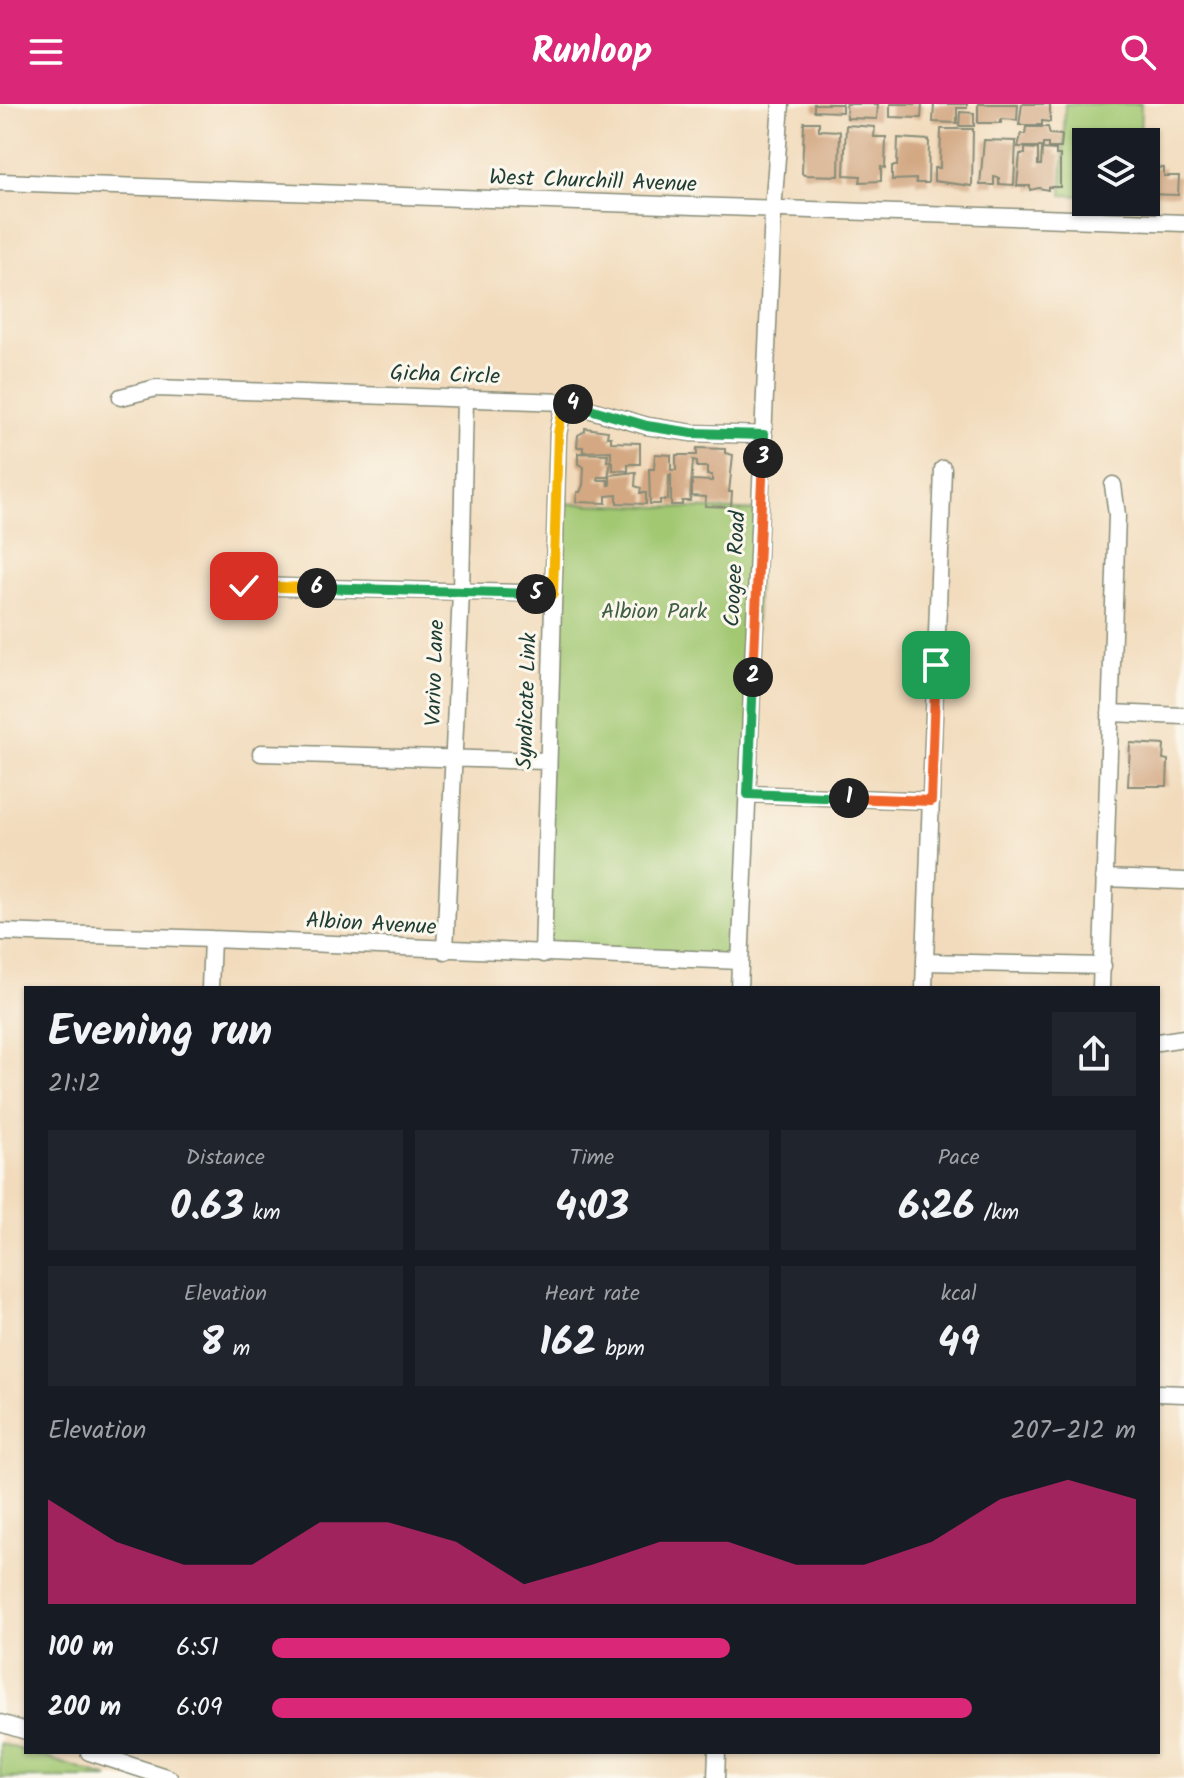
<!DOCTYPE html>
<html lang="en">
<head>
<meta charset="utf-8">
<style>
  :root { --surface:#171b24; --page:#20242c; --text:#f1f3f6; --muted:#9ea1a6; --accent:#db2777 }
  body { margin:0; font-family:Kalam,sans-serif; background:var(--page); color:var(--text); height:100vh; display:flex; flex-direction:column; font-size:30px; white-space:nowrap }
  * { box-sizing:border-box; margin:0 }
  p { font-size:26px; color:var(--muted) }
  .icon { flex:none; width:44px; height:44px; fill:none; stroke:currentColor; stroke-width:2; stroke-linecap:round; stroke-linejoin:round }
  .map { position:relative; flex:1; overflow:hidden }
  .sheet { position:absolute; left:24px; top:882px; width:1136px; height:768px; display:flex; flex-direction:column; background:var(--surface); border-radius:0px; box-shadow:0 2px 6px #0004 }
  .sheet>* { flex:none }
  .tools { position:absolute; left:1072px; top:24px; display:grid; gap:16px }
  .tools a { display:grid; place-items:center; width:88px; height:88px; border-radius:0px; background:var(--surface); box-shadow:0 2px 6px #0004; font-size:40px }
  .pin { position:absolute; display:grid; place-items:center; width:68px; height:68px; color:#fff; margin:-34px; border-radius:16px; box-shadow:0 4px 12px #0006 }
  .km { position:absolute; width:40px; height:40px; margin:-20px; border-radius:50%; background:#222; color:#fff; font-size:22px; line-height:40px; text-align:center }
  .round { display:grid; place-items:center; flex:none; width:84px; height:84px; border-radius:0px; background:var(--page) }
  .head { display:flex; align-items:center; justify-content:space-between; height:136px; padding:0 24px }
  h1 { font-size:44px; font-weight:800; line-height:60px }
  .figures { display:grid; grid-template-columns:repeat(3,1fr); gap:12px; height:136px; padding:8px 24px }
  .figures div { display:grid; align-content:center; border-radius:0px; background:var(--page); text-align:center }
  .figures b { font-size:40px; font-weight:800 }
  .figures small { font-size:22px; font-weight:400 }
  .figures p { font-size:22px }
  .chart { height:224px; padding:16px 24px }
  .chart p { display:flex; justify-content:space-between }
  .chart svg { width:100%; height:144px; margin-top:8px; fill:var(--accent); opacity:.7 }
  ul { padding:0 24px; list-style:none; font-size:26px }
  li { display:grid; grid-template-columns:128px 96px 1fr; align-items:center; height:60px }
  li i { height:20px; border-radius:10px; background:var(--accent) }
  header { display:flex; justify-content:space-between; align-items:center; height:104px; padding:0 24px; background:var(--accent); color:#fff; font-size:36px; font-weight:800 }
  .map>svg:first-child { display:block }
  .green { fill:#a2c872; stroke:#608253; stroke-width:2 }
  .building { fill:#d3a883 }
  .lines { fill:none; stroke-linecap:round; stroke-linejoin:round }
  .minor-casing { stroke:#888c78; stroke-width:19 }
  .minor { stroke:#fff; stroke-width:16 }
  .split-1-casing { stroke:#fff; stroke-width:16 }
  .split-2-casing { stroke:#fff; stroke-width:16 }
  .split-3-casing { stroke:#fff; stroke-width:16 }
  .split-4-casing { stroke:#fff; stroke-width:16 }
  .split-5-casing { stroke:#fff; stroke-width:16 }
  .split-6-casing { stroke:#fff; stroke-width:16 }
  .split-7-casing { stroke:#fff; stroke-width:16 }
  .split-1 { stroke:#f0652b; stroke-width:10 }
  .split-2 { stroke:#22a559; stroke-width:10 }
  .split-3 { stroke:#f0652b; stroke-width:10 }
  .split-4 { stroke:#22a559; stroke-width:10 }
  .split-5 { stroke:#f5b400; stroke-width:10 }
  .split-6 { stroke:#22a559; stroke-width:10 }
  .split-7 { stroke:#f5b400; stroke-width:10 }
  .labels { text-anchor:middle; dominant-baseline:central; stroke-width:6; stroke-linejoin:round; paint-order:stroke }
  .street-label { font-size:22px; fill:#1f3d34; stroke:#fbf7ec }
  .park-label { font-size:22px; fill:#406044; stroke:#fbf7ec }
</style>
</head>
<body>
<header><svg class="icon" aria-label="menu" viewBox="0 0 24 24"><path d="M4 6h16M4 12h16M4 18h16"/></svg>Runloop<svg class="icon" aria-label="search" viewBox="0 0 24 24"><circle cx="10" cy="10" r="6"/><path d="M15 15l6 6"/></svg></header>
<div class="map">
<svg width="1184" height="1674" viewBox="0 0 1184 1674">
  <rect width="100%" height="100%" fill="#fbf7ec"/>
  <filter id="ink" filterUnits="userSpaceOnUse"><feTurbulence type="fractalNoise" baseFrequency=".0125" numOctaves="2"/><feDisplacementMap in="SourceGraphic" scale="16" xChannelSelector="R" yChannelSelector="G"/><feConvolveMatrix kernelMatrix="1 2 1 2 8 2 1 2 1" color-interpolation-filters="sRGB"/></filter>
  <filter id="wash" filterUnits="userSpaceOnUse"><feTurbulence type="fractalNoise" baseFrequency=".006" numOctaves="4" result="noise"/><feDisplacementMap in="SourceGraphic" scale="32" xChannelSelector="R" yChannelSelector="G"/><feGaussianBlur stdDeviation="1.8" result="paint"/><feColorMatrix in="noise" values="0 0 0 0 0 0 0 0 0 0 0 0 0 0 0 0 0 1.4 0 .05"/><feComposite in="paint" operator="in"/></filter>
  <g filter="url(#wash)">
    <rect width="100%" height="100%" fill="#f2dbbc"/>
    <path class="green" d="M1065 0H1141L1140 38H1086V92L1062 91Z
      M556 399 761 407 740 857 543 850Z
      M0 1639 109 1674H0Z"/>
    <g id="blocks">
      <path class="building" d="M814 0H842V8L814 7Z
        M846 0H878L877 15 847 14Z
        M890 0H922L921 14 890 13Z
        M934 0H967V4H957V19L933 18Z
        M978 0H1018L1017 16 1001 15V19H978Z
        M1022 0H1050V18L1042 17V21H1019Z
        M960 8 974 9V22H959Z
        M804 18H819V26L840 27 839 72 804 71 802 69Z
        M846 21 875 23 874 33H886L885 64 881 63V77L860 78 861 72 844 71Z
        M1026 23H1048L1050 30 1062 31 1061 44H1048V40H1043V43H1018L1021 30H1025Z
        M941 25H973L972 82 934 77V64H940Z
        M898 34 929 36 928 79H916V75L892 76V62H897Z
        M984 36 1016 37 1014 81 999 80V74L994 73V81H980Z
        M1025 44 1038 45V61H1041L1042 45 1056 46V51H1060V83H1048V86L1039 84 1030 86V82H1017L1020 50H1025Z
        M1146 63 1164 64V72H1179L1178 91 1146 90Z
        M585 324 608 327 607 333H611V338L640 339V360H628V367L613 366V358H611L608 373H598V376H608V381H610V371L636 368 635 382 641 384 640 389H646V400L617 399V391L606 392V399L576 398 577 388H580L583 381 584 363 578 360V349L608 350 607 357H611V347L583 348V343H577L578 331 585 327Z
        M697 344 725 345V349L733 351 729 388H732L731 403 705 402 706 393 692 392V376L712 377V371H707V363H697V357L693 356 690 397H682V401H671V371H669L668 396H660V400H650L649 365H654L655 350 671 351V366H676V351H697Z
        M1130 639 1164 641 1163 655 1168 656 1167 682H1128Z"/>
    </g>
  </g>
  <g filter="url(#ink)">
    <use href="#blocks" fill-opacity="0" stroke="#888c78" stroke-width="2"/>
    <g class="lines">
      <g class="minor-casing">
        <path id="minor" d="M0 78 1184 119
          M121 293 156 284 564 298 647 322 692 329 764 331
          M230 490 244 482 553 490
          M1110 609 1184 612
          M261 649 548 657
          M748 690 931 697
          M1104 774 1184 777
          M0 828 212 835 740 857
          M445 847 461 488 465 294
          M543 850 558 330 564 298
          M925 858 1103 862
          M210 884 212 835
          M739 884 773 107 781 0
          M924 884 943 365
          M1101 884 1117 411 1113 381
          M1158 938 1184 934
          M1158 1289 1184 1290
          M0 1619 26 1627
          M89 1648 169 1674
          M716 1674 717 1648"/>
      </g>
      <use href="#minor" class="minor"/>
    </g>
  </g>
  <g class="lines" filter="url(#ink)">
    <g class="split-1-casing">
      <path id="split-1" d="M849 694 931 697 936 561"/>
    </g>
    <g class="split-2-casing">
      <path id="split-2" d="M753 573 748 690 849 694"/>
    </g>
    <g class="split-3-casing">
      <path id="split-3" d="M753 573 763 354"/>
    </g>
    <g class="split-4-casing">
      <path id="split-4" d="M573 300 647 322 692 329 764 331 763 354"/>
    </g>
    <g class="split-5-casing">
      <path id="split-5" d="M536 490H553L558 330 564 298 573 300"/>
    </g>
    <g class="split-6-casing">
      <path id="split-6" d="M317 484 536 490"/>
    </g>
    <g class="split-7-casing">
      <path id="split-7" d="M244 482 317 484"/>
    </g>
    <use href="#split-1" class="split-1"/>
    <use href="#split-2" class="split-2"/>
    <use href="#split-3" class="split-3"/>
    <use href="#split-4" class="split-4"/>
    <use href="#split-5" class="split-5"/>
    <use href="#split-6" class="split-6"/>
    <use href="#split-7" class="split-7"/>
  </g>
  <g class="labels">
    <g class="street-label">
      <text transform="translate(593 78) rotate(2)">West Churchill Avenue</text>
      <text transform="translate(445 272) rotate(2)">Gicha Circle</text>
      <text transform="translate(736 465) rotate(-87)">Coogee Road</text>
      <text transform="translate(436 569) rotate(-88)">Varivo Lane</text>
      <text transform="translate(528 597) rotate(-88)">Syndicate Link</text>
      <text transform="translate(371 821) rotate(3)">Albion Avenue</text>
    </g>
    <g class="park-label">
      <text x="654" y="508">Albion Park</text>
    </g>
  </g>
</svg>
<div class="tools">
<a><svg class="icon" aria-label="layers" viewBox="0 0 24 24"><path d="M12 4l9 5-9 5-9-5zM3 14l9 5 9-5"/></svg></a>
</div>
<div class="pin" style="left:936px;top:561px;background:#1e9e55"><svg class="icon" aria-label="arrive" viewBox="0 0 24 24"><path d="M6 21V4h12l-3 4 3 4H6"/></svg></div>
<div class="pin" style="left:244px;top:482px;background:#d93025"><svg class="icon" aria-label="check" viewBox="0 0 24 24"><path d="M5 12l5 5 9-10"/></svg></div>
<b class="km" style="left:849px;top:694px">1</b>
<b class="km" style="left:753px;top:573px">2</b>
<b class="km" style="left:763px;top:354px">3</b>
<b class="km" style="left:573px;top:300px">4</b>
<b class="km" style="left:536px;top:490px">5</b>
<b class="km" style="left:317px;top:484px">6</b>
<section class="sheet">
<div class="head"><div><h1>Evening run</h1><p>21:12</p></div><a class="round"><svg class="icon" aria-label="share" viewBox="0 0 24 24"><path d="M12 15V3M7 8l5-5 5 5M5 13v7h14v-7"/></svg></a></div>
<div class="figures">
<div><p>Distance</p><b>0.63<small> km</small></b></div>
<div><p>Time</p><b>4:03</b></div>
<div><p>Pace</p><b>6:26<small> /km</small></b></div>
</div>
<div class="figures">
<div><p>Elevation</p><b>8<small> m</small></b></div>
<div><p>Heart rate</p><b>162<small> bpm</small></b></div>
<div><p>kcal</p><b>49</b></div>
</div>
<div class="chart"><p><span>Elevation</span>207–212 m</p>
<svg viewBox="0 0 160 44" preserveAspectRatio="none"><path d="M0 44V12L10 25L20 32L30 32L40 19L50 19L60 25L70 38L80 32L90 25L100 25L110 32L120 32L130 25L140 12L150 6L160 12V44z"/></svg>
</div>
<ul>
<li><b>100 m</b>6:51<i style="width:53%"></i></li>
<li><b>200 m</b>6:09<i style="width:81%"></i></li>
</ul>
</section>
</div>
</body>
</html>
